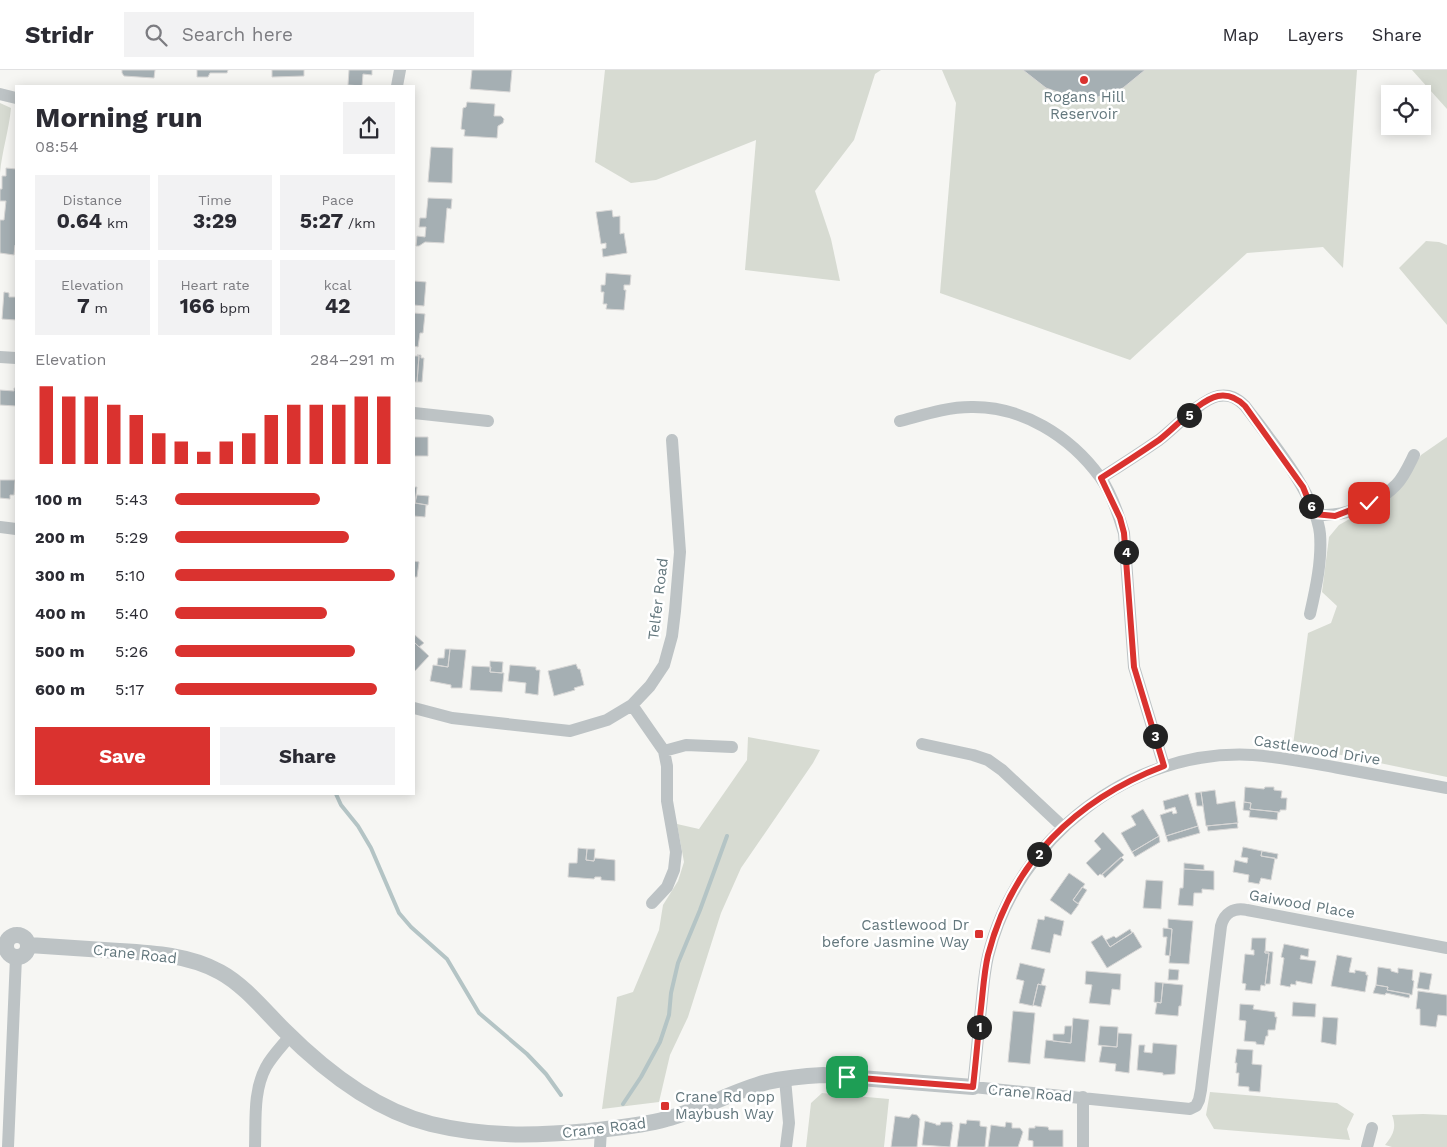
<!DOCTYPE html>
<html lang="en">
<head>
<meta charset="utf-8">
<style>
  :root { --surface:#fff; --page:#f2f2f3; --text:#2b2b33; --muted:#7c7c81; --line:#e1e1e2; --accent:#da322f }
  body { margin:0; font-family:"Work Sans",sans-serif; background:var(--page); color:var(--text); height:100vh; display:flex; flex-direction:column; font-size:19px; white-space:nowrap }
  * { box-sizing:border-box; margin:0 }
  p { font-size:16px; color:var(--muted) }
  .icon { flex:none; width:28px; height:28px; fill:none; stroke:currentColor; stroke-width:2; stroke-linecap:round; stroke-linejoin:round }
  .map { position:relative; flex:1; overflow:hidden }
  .side { position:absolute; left:15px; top:15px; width:400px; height:710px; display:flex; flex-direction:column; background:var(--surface); border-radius:0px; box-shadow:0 2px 12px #0003 }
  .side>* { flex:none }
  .fabs { position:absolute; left:1381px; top:15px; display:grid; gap:10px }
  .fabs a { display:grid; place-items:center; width:50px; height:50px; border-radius:0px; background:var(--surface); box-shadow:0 2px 12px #0003; font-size:25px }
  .pin { position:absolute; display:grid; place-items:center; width:42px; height:42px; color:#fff; margin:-21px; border-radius:10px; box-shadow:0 2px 8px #0006 }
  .km { position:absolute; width:25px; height:25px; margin:-12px; border-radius:50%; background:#222; color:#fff; font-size:14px; line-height:25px; text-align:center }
  .round { display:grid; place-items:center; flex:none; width:52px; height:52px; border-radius:0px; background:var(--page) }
  .overview { display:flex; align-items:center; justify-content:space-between; height:85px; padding:0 20px }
  h1 { font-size:28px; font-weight:700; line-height:38px }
  .metrics { display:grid; grid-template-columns:repeat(3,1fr); gap:8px; height:85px; padding:5px 20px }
  .metrics div { display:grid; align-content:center; border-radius:0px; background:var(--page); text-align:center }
  .metrics b { font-size:21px; font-weight:700 }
  .metrics small { font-size:14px; font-weight:400 }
  .metrics p { font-size:14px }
  .chart { height:140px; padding:10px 20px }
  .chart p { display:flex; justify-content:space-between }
  .chart svg { width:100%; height:90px; margin-top:5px; stroke:var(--accent); stroke-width:6 }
  .action { display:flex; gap:10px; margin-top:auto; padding:10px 20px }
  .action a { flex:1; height:58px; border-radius:0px; background:var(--accent); color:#fff; font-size:20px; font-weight:700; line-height:58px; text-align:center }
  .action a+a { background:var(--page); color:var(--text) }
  ul { padding:0 20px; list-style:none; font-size:16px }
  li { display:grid; grid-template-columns:80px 60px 1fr; align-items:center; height:38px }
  li i { height:12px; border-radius:6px; background:var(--accent) }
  header { display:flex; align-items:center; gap:30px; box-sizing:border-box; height:70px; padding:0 25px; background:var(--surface); border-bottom:1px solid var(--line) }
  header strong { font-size:24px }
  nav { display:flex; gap:28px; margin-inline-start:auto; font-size:18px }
  .search { width:350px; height:45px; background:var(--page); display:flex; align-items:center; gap:12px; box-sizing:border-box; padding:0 18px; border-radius:0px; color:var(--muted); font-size:19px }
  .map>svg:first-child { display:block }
  .green { fill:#d7dbd2 }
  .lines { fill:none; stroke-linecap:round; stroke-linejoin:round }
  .stream { stroke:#b4c4c5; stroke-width:4 }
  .building { fill:#a5afb3; stroke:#d8d7d6 }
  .minor { stroke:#bdc3c5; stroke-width:12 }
  .tertiary { stroke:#bdc3c5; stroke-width:16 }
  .route-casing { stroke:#fff; stroke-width:10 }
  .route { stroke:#da322f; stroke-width:6 }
  .poi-dot { fill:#da322f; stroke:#fff; stroke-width:2 }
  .labels { text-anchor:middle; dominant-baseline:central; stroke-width:5; stroke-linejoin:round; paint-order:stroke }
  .poi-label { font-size:15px; fill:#63777d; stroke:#fff }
  .street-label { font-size:15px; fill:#63777d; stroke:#fff }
</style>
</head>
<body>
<header>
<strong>Stridr</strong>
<div class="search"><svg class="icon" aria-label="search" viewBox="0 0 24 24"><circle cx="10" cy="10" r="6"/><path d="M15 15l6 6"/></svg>Search here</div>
<nav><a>Map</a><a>Layers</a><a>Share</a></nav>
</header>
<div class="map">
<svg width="1447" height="1077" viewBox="0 0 1447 1077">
  <rect width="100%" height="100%" fill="#f6f6f3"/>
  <path class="green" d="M605 0H881L875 4 854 70 815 121 831 169 840 211 745 200 756 70 656 110 631 113 595 92Z
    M942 0H1357L1343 198 1323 177 1247 183 1130 290 940 223 956 33Z
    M1412 0H1447V39Z
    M0 33 11 38C9 60 2 81 0 103Z
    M1426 171 1439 172 1447 175V255L1399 198Z
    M1447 367V707L1293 675 1308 563 1331 553 1337 536 1322 522 1329 467 1339 455 1397 422 1421 385Z
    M748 667 820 680 813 693 741 798 721 843 688 947 670 985 659 1032 602 1039 617 927 633 922 659 860 663 835 678 811 684 792 677 754 699 759 747 690Z
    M1210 1022 1337 1033 1354 1044 1347 1059 1350 1070 1214 1059 1206 1045Z
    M822 1023 889 1029 884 1077H806L811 1033Z
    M1423 1044 1447 1045V1077H1392L1385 1075C1393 1065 1397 1058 1392 1045Z"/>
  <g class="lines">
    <path class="stream" d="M336 724 341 735 358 756 371 778 399 843 411 857 447 889 479 943 527 984 546 1004 561 1025
      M623 1034 641 1007 660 972 669 945 671 923 678 893 700 840 727 766"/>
  </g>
  <path class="building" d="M122 0H155L154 8 124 6 122 3Z
    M197 0H228L227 3H210L208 7H197Z
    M272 0H304V6L272 7Z
    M349 0H372V5L363 4 362 16 348 15Z
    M472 0H512L510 22 470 19Z
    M1023 0H1145L1123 18 1098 27H1072L1046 18Z
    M467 32 495 34 494 46H501L504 49 503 53 498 56 497 68 464 66 465 60 461 59 463 38 466 37Z
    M431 77 453 78 452 113 428 112Z
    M6 98 16 99V175H15L14 185 0 183V150H4L6 131H0V119H2V106H6Z
    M428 128 452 129 451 139 447 138 444 173 425 172 419 176H416L417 166 425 167 426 157H419L420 148H426Z
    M612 140 613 147 620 146V164L624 163 627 183 603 187 602 179 606 178V173L601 174 596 142Z
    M606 203 631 205 630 215H624V220H626L624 240 606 239 607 234H603L604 222H601V215H605Z
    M414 211 426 212 424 236 414 235Z
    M4 222 9 223V227H16V250L2 249Z
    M414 243 425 244 423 263H420L418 277 414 276Z
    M417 285H421V288H424L422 312H417L419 286Z
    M414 286H419L417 312H414Z
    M14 318H16V339V336L0 335V320L14 321Z
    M414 367H428V386H414Z
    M0 410H15L14 425H10V429L0 428Z
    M414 417H417L415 433 426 435 425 447 414 446Z
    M417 425 429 426 428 435 415 433Z
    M414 491 419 492 417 507H414Z
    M415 565 424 573 419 577 414 572Z
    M414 572 429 586 414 602Z
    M445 579H450L448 597 437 595 438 588H444Z
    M450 579 466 580 462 618H451V615L430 611 433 595 448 597Z
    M490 591 503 592 502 603 490 602Z
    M576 594 578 599H580L584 615 574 618 575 620 554 626 548 601Z
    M510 595 536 597V600H540L538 625 525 623 526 613 508 611Z
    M472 596 491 597 490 602 504 603 502 622 470 620Z
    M1245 717 1264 719 1265 717H1274V720L1282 721 1281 728H1287L1286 740H1280V742H1278L1250 739 1251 733 1244 732Z
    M1215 720 1217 734 1235 731 1238 753 1206 756 1201 722Z
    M1201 722 1203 736H1197L1195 723Z
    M1188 724 1198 756 1166 766 1160 745 1172 741 1173 744 1177 743 1175 737 1165 740 1163 731Z
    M1244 732 1251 733 1250 739 1278 742 1277 750 1249 747 1250 741 1243 740Z
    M1143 739 1159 766 1132 782 1121 763 1136 755 1131 746Z
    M1237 753 1238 758 1208 761 1207 756Z
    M1198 756 1200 763 1168 772 1166 766Z
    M1103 762 1124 785 1102 805 1100 804 1098 806 1086 793 1101 779 1094 771Z
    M1159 766 1160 772 1135 787 1132 782Z
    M1243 777 1262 781 1261 786 1275 788 1271 810 1261 808 1259 814 1248 812 1249 805 1233 802 1235 790 1247 793 1248 788 1241 787Z
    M578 778 587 779 586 790 594 791 595 788 615 790V811L601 810V807H595L594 809 568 807 569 793H577Z
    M587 779H595L594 791 586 790Z
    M1262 781 1278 784 1277 789 1261 786Z
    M1121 787 1124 790 1105 808 1102 804Z
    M1184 793 1204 795V800L1184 799Z
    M1184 799 1214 801V820L1202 819V823H1194L1193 836 1178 835 1180 818H1183Z
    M1069 803 1085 814 1073 830 1079 834 1071 845 1050 830Z
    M1146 810 1163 811 1161 839 1143 838Z
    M1082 817 1087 820 1078 834 1073 830Z
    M1045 846 1064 851 1061 866 1054 864 1050 883 1031 879 1038 849 1044 850Z
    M1168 849 1193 851 1189 894 1169 893 1172 859 1168 858Z
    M1163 858 1172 859 1170 886 1165 885 1167 867H1163Z
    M1130 859 1132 863 1110 877 1106 870 1114 866 1116 868Z
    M1133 862 1142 877 1107 898 1091 872 1102 865 1110 877Z
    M1252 868H1266L1265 883H1269L1265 916 1261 915 1260 921 1245 920 1246 914 1242 913 1245 884 1254 885V880H1251Z
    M1284 874 1309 879 1308 887 1301 885 1300 889 1316 891 1312 914 1296 911V915L1291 914 1290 917 1280 915 1284 888 1281 887Z
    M1265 881 1273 882 1270 914H1265L1269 883H1265Z
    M1337 885 1352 888 1349 902 1355 903V900L1366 902V905H1368L1365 922 1331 916Z
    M1020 893 1045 899 1041 915 1038 914 1033 936 1019 933 1024 911 1016 909Z
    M1378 897 1391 899V901L1398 903V898L1413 900 1412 910 1414 911 1412 925 1387 920 1388 917 1376 915Z
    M1169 899 1179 900 1178 910H1168Z
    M1086 901 1121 904 1120 920 1112 919 1110 935 1089 933 1092 915 1085 914Z
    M1420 902 1432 904 1429 920 1417 918Z
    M1155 912 1163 913 1161 933 1154 932Z
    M1163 913 1183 915 1181 936H1179L1178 946 1155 944 1157 932 1161 933Z
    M1038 914 1046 916 1041 937 1033 935Z
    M1376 915 1388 917 1387 920 1410 924 1409 928 1386 923 1385 925 1373 923Z
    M1418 921 1447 925V946L1438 945 1436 957 1420 955V939H1416Z
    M1293 932 1316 934 1315 947 1292 946Z
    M1240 934 1254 935 1253 939 1275 942V947H1277L1275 960H1268V966H1266L1264 975 1256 974V972L1244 971 1246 951 1239 950Z
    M1013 941 1035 943 1030 994 1008 992Z
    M1323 947 1338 948 1336 975 1321 972Z
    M1073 948 1089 950 1085 992 1044 988 1046 970 1071 973Z
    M1065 956H1072L1071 973 1053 971V964H1064Z
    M1100 956 1118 957 1117 977 1098 975Z
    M1118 963 1132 964 1129 1003 1115 1001 1116 994 1099 992 1102 976 1117 977Z
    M1153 973 1177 975 1175 1004 1163 1005V1003L1137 1000 1139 975H1145L1144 982 1152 983Z
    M1237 979 1253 980 1252 994 1262 995 1260 1022 1249 1021V1017L1238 1016 1239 1003H1236L1237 993H1235Z
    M912 1044 917 1045 920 1049 917 1077H891L895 1046 909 1048Z
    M967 1050 980 1051V1056L987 1057 985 1077H957L960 1053 966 1054Z
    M925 1051 936 1054V1055H940L941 1052H952V1054L953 1055 950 1077 922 1075Z
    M1006 1052 1012 1053V1058H1020L1023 1062 1018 1077H988L991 1055 1005 1057Z
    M1035 1056 1048 1057 1049 1060H1063V1077H1033V1071L1028 1070 1029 1058H1035Z"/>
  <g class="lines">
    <path class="minor" d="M397 16 400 0
      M0 24 16 28
      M0 287 16 288
      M414 343 488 351
      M900 351C923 345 947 337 971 337 1022 336 1070 366 1100 407 1111 422 1119 446 1124 463L1134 597 1164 696
      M1101 408C1120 396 1140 383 1159 370 1175 358 1200 330 1218 326 1230 324 1237 328 1245 336 1269 368 1316 424 1320 464 1322 490 1316 518 1310 544
      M1314 444C1340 449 1378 434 1396 415 1404 407 1409 395 1414 385
      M0 457 16 459
      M632 635 664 681 667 696V731L676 782 674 800 667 817 652 833
      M414 638 452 648 570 661 607 650 632 635 650 616 664 595 672 566 675 541 680 482 672 370
      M922 674 973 685 988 690 1002 700 1063 757
      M664 681 686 675 732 677
      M1447 718C1411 711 1375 705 1339 698 1311 693 1282 687 1253 685 1130 678 1017 768 988 886 984 903 983 921 981 938 978 965 976 991 973 1017L1190 1039 1196 1036 1199 1030 1201 1020 1221 856C1224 843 1234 837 1247 840L1447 878
      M785 1009 789 1053 786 1077
      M8 1077 16 887
      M255 1077C256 1050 253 1021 266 997 272 986 282 976 290 966
      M600 1077 601 1059
      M1083 1077V1027
      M1367 1077 1372 1058"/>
    <path class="tertiary" d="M6 876a11 11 0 1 1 22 0a11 11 0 1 1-22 0Z
      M29 875C59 877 89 879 119 881 153 883 189 885 220 902 244 915 264 940 284 960 324 1000 374 1040 431 1054 485 1067 534 1066 589 1061 615 1058 642 1056 666 1049 701 1040 733 1021 767 1012 785 1008 804 1006 823 1005L973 1017"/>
  </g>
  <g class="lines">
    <g class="route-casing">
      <path id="route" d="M847 1007 973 1017C976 991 978 965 981 938 983 921 984 902 988 885 1012 792 1075 730 1164 696L1134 597 1124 463 1120 448 1101 408C1120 396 1140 383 1159 370 1175 358 1199 330 1218 326 1229 324 1237 328 1245 336L1303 417 1314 444 1335 446 1369 433"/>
    </g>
    <use href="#route" class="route"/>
  </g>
  <g class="poi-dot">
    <circle cx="1084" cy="10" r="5"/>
    <rect x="974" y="859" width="10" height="10" rx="2.5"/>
    <rect x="660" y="1031" width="10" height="10" rx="2.5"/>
  </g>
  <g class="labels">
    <g class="poi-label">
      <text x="1084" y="27">Rogans Hill<tspan x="1084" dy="17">Reservoir</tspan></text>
      <text x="969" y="855" text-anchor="end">Castlewood Dr<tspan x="969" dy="17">before Jasmine Way</tspan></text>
      <text x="675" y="1027" text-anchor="start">Crane Rd opp<tspan x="675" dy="17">Maybush Way</tspan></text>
    </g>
    <g class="street-label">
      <text transform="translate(658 529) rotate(-83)">Telfer Road</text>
      <text transform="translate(1317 680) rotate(9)">Castlewood Drive</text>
      <text transform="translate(1302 834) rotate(10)">Gaiwood Place</text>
      <text transform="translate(135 884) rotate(6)">Crane Road</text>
      <text transform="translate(1030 1023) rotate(5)">Crane Road</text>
      <text transform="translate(604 1058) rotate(-7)">Crane Road</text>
    </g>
  </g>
</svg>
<div class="fabs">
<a><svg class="icon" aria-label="locate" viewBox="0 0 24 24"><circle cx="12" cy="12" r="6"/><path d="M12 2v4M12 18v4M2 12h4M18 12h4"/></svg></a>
</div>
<div class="pin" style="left:847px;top:1007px;background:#1e9e55"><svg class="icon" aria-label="arrive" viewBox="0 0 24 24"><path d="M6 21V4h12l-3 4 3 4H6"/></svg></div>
<div class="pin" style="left:1369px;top:433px;background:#d93025"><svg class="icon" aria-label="check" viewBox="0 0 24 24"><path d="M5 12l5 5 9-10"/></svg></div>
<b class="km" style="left:979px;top:957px">1</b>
<b class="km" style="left:1039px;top:784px">2</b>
<b class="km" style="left:1155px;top:666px">3</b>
<b class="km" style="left:1126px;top:482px">4</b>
<b class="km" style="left:1189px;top:345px">5</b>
<b class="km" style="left:1311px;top:436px">6</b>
<section class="side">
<div class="overview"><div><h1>Morning run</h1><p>08:54</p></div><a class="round"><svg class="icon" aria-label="share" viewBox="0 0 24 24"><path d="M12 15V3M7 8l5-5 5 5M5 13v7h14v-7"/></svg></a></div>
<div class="metrics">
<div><p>Distance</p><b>0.64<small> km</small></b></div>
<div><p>Time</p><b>3:29</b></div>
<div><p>Pace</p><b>5:27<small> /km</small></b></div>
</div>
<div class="metrics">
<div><p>Elevation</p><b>7<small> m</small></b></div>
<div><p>Heart rate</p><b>166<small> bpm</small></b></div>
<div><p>kcal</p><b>42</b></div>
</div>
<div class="chart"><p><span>Elevation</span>284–291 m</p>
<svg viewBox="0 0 160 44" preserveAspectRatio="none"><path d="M5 44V6M15 44V11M25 44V11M35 44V15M45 44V20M55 44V29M65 44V33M75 44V38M85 44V33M95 44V29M105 44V20M115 44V15M125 44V15M135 44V15M145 44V11M155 44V11"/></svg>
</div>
<ul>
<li><b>100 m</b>5:43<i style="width:66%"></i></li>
<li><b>200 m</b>5:29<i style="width:79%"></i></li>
<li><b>300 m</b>5:10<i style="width:100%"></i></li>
<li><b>400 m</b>5:40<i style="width:69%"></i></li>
<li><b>500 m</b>5:26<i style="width:82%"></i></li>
<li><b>600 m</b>5:17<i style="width:92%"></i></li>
</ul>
<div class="action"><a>Save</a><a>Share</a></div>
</section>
</div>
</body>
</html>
